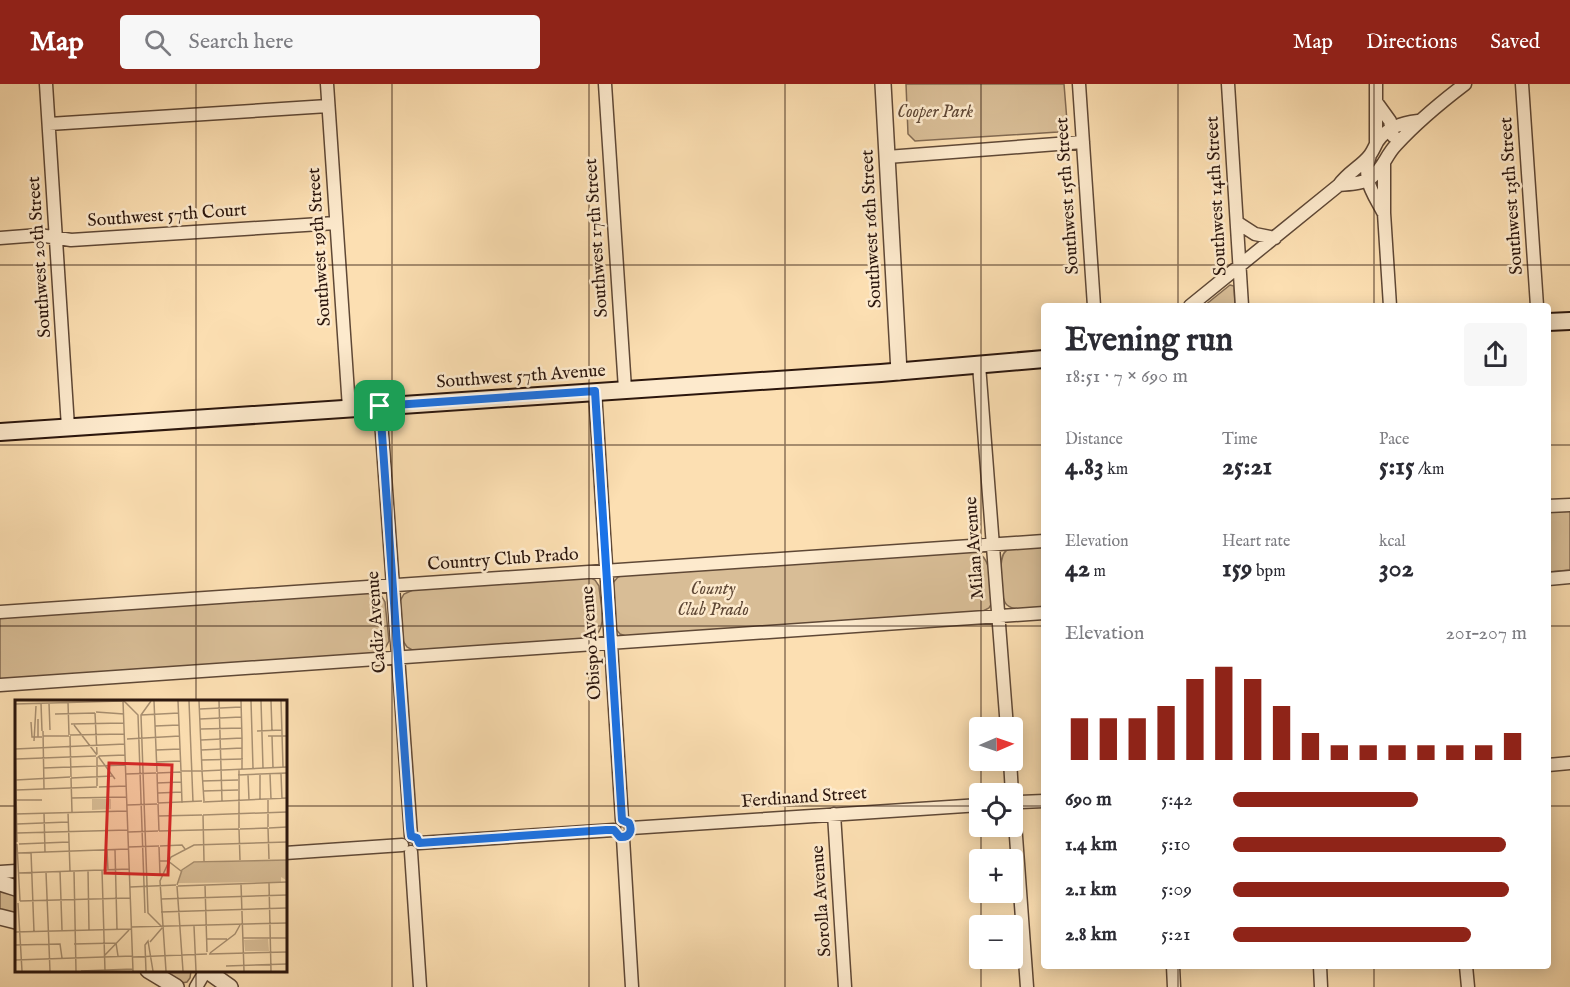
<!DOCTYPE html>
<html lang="en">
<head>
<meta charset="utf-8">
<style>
  :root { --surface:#fff; --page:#f7f7f7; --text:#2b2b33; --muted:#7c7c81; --accent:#8f2418 }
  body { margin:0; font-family:"IM FELL English",serif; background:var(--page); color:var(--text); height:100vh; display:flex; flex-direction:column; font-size:22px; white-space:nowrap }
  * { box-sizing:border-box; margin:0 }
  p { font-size:20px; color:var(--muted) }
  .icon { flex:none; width:33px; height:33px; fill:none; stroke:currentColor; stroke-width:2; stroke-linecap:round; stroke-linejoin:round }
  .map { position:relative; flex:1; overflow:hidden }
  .side { position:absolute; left:1041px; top:219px; width:510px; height:666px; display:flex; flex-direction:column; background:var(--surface); border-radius:6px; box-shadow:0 3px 15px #0003 }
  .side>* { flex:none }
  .needle { width:39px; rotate:88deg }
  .tools { position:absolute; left:969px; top:633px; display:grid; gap:12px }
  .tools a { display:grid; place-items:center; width:54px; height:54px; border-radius:6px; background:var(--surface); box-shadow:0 3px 15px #0003; font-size:30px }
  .pin { position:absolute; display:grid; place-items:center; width:51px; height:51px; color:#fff; margin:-26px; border-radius:12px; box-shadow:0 3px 9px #0006 }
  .round { display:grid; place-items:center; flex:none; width:63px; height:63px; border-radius:6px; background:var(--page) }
  .head { display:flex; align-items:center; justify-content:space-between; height:102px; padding:0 24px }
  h1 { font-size:33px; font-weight:700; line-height:45px }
  .metrics { display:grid; grid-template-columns:repeat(3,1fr); gap:9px; height:102px; padding:6px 24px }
  .metrics div { display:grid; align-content:center }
  .metrics b { font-size:26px; font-weight:700 }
  .metrics small { font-size:16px; font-weight:400 }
  .metrics p { font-size:16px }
  .chart { height:168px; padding:12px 24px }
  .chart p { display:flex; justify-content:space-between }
  .chart svg { width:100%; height:108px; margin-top:6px; stroke:var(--accent); stroke-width:6 }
  ul { padding:0 24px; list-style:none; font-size:20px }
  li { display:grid; grid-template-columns:96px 72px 1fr; align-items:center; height:45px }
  li i { height:15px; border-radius:8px; background:var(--accent) }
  header { display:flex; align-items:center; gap:36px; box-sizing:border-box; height:84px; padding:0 30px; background:var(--accent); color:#fff }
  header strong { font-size:28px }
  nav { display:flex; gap:33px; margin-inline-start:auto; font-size:21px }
  .search { width:420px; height:54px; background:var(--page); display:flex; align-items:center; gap:15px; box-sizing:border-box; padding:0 21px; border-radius:6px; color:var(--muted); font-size:22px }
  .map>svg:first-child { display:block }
  .green { fill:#d8bd96; stroke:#826a52; stroke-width:1.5 }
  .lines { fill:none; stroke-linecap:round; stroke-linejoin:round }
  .minor-casing { stroke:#5f4836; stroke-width:15 }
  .tertiary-casing { stroke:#5f4836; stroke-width:18 }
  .secondary-casing { stroke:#2b160d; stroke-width:20 }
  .minor { stroke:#fdeacd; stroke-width:12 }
  .tertiary { stroke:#fdeacd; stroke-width:15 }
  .secondary { stroke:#fdeacd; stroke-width:16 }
  .route-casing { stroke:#fff; stroke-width:12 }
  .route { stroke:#1a73e8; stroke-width:8 }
  .grid { fill:none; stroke:#2b160d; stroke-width:1.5; stroke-opacity:0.55 }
  .labels { text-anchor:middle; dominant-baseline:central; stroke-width:5; stroke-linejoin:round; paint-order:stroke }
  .park-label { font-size:18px; font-style:italic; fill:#5f4836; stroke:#fdeacd }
  .street-label { font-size:18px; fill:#2b160d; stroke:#fdeacd }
  .inset-road { fill:none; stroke:#a88f70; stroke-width:1.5 }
  .view { fill:#d62828; fill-opacity:0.15; stroke:#d62828; stroke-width:3 }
  .inset-edge { fill:none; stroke:#2b160d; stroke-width:3 }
</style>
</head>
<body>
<header>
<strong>Map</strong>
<div class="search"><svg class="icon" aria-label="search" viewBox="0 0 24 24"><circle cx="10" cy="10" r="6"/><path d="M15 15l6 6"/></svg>Search here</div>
<nav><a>Map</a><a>Directions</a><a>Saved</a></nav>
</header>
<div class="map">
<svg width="1570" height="903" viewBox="0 0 1570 903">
  <rect width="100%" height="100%" fill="#fcdfb2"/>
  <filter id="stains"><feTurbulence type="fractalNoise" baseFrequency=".00333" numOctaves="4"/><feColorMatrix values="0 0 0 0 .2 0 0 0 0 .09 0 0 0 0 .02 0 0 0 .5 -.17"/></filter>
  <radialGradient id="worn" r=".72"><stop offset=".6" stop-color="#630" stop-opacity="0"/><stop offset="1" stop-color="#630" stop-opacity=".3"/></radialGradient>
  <path class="green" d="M906 0H1064L1067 37 1058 48 915 57 908 50Z
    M1230 201 1234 202 1235 222H1204Z
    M1570 426V486L1548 488V427Z
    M1044 462V523C1033 524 1015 528 1007 521 999 514 998 472 1006 467 1015 460 1034 463 1044 462Z
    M975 467C994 475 990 501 992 519L989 524 983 527 626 552 620 550 615 544 612 500 618 493 626 490Z
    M589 493 595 496 599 502C600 518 609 546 592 554L414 567 407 563 403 557 400 517 404 510 415 505Z
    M372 507 381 511 385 518 389 557 384 566 376 569 0 595V533Z
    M0 804 16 808V833L0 829Z
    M157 887H191L190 894 187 898 182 899Z"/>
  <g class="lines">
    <g class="minor-casing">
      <path id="minor" d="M46 0 68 343
        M327 0 349 324
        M605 0 625 305
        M1079 0 1094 222
        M1228 0 1242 222
        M1376 0V59
        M1522 0 1537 222
        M1377 19 1390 37 1393 52
        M49 40 328 22
        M1370 71C1362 96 1372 107 1383 128
        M887 73 1083 58
        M1384 80V129L1390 222
        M1339 101C1349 100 1362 100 1371 94 1383 85 1386 71 1396 61 1417 38 1440 19 1465 0
        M1238 139 1255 150 1275 154
        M0 154 39 151 71 156 336 139
        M1190 222 1339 101C1348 88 1362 82 1370 71 1373 67 1375 62 1377 58 1387 43 1402 39 1418 37
        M979 281 1007 644
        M595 307 622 736
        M380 322 411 752
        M1548 422 1570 421
        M1548 495 1570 493
        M0 528 1044 457
        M0 601 1044 529
        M1010 676 1012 710
        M1548 681 1570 679
        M1020 718 1044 717
        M1014 725 1027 903
        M834 730 845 903
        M631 744 980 721
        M623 754 632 903
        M419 759 614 746
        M411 768 420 903
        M285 769 402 761
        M0 788 16 787
        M1173 882 1174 903
        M1320 882 1321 903
        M1466 882 1468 903
        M196 903 206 886"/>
    </g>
    <g class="tertiary-casing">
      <path id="tertiary" d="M883 0 899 288
        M0 799 16 804
        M0 833 16 837
        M148 886 176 903
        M206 886 230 903"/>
    </g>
    <g class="secondary-casing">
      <path id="secondary" d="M1548 238 1570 237
        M0 348 881 289 1044 275"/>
    </g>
    <use href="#minor" class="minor"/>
    <use href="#tertiary" class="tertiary"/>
    <use href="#secondary" class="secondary"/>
  </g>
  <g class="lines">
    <g class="route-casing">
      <path id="route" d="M595 307 622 736 629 739C633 747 629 754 620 753L614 746H606L419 759 417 754 411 752 410 744 380 322Z"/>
    </g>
    <use href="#route" class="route"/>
  </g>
  <path class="grid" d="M196 0V618M392 0V903M589 0V903M785 0V903M981 0V644M1178 0V222M1374 0V222M0 181H1570M0 361H1044M1548 361H1570M0 542H1044M1548 542H1570M981 676V710M0 722H16M285 722H980M1012 722H1044M1548 722H1570M981 742V776M981 808V842M981 874V903M1178 882V903M1374 882V903M196 886V903"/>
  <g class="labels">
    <g class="park-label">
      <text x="935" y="28">Cooper Park</text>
      <text x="713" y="505">County<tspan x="713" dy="21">Club Prado</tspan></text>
    </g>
    <g class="street-label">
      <text transform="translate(1068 112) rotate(-94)">Southwest 15th Street</text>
      <text transform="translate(1217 112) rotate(-93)">Southwest 14th Street</text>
      <text transform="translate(1512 112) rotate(-94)">Southwest 13th Street</text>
      <text transform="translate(167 132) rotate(-4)">Southwest 57th Court</text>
      <text transform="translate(872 145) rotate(-93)">Southwest 16th Street</text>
      <text transform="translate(597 154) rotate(-94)">Southwest 17th Street</text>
      <text transform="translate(320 163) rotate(-94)">Southwest 19th Street</text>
      <text transform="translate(40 173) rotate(-94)">Southwest 20th Street</text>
      <text transform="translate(521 293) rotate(-4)">Southwest 57th Avenue</text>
      <text transform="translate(975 464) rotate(-94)">Milan Avenue</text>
      <text transform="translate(503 476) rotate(-4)">Country Club Prado</text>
      <text transform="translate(377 538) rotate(-94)">Cadiz Avenue</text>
      <text transform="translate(592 559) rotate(-94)">Obispo Avenue</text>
      <text transform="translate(804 714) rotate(-4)">Ferdinand Street</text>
      <text transform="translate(822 817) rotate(-94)">Sorolla Avenue</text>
    </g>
  </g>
  <g transform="translate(15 616)">
    <rect width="272" height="272" fill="#fcdfb2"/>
    <path d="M77 99H96V109L77 110ZM271 160V180L266 177V182L163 183 166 172 177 163ZM253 239 254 251H230L229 240Z" fill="#d8bd96"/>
    <path class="inset-road" d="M108 1 118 271M109 1 123 15 130 213M136 1 126 15 133 213 147 227M139 1 142 72M163 1 166 71M174 1 178 102M184 1 187 70M204 1 207 101M226 1 227 38M236 1 238 68M246 1 248 68M256 1 257 31M266 1 268 67M53 2 54 35M26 3 27 31M34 3 35 30M0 4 107 1M185 9 226 7M81 12 109 14M80 13 82 54M40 14 80 13M126 15 164 13M185 19 226 17M16 22 17 37H27M56 24 109 23M59 25 82 55M140 26 164 25M186 29 227 28M28 31 29 89M242 31 267 30M55 35 109 34M28 36H54M55 36 56 77M253 36H272M257 36 258 68M0 37 2 142M23 37V19M112 39 165 36M186 40 227 38M19 41 21 6M0 49 110 44M141 50 165 49M186 50 227 48M83 56 100 79M84 56 110 55M82 57V86M1 59 81 56M187 60 228 59M141 62 166 61M28 68 110 65M224 69V128M227 69V38M166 71H187M187 71 272 67M187 71 189 101M166 72 167 103M142 73 143 103M142 73 166 72M111 74 141 73M255 74 256 99M266 74 267 99M223 75 272 73M233 75 234 100M245 75V99M56 78 97 76M56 78 57 112M1 80 55 77M187 81 223 80M142 83 166 82M84 87 111 86M1 90 82 87M188 91 223 90M143 93 167 92M56 98 112 97M253 99V127M1 100H27M188 102 272 98M143 103 187 101M143 104 144 131M112 105 142 104M53 112 55 171M29 113 30 152M0 114 112 111M188 115 272 112M188 115 189 161M143 116 187 115M2 124 53 122M253 128 254 159M254 128 272 127M224 129 225 160M225 129 253 128M144 131 224 129M113 132 143 131M2 133 113 130M2 144 5 201M4 144 54 142M145 146 167 145 170 149M113 147 144 146M144 147 145 174M92 150 93 170M100 150 102 229M16 152 19 232M3 153 113 149M145 161H153L166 171M73 170 74 230M87 170 90 271M45 171 47 230M59 171 61 271M31 172 35 271M3 173 114 169M254 183 256 271M226 184 229 271M162 185 167 170 179 162 272 160M190 185 192 252M162 186 168 271M163 186 272 182M115 187 161 185M146 199 272 195M5 201 115 198M3 203 7 271M146 212 272 208M179 226 181 271M116 227 272 223M0 232 116 229M228 238H272M192 239H212M135 242 147 228M59 244 101 243 103 256M0 245 45 244 47 258M195 253 220 234 225 225M194 254 272 252M89 256 114 230M118 257 192 254M0 260 118 256M211 266 272 264M66 271 118 269M131 271 130 245 133 241 138 271M151 271 145 181 156 157 179 145 272 142"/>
    <path class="view" d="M94 63 157 65 153 175 90 173Z"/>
    <rect width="272" height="272" class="inset-edge"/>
  </g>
  <rect width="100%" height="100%" filter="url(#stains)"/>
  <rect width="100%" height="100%" fill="url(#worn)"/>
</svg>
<div class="tools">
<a><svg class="needle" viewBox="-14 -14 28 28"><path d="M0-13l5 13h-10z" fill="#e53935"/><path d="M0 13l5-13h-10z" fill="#7c7c81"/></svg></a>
<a><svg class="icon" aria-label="locate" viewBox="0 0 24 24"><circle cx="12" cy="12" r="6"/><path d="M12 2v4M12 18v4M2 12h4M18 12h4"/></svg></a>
<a>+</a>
<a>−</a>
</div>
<div class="pin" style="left:380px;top:322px;background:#1e9e55"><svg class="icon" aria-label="arrive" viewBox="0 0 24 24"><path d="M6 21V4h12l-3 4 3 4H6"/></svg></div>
<section class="side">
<div class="head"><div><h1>Evening run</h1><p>18:51 · 7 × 690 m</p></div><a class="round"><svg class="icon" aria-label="share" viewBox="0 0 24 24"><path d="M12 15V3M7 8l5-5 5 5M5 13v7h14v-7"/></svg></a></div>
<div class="metrics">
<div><p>Distance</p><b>4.83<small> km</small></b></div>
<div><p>Time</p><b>25:21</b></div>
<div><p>Pace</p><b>5:15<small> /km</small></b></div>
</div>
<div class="metrics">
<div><p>Elevation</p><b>42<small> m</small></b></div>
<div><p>Heart rate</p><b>159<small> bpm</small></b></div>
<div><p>kcal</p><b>302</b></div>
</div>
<div class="chart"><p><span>Elevation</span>201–207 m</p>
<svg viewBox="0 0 160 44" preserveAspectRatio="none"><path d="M5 44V27M15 44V27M25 44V27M35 44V22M45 44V11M55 44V6M65 44V11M75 44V22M85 44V33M95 44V38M105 44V38M115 44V38M125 44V38M135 44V38M145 44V38M155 44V33"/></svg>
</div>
<ul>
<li><b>690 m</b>5:42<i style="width:63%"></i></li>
<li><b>1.4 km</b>5:10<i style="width:93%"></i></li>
<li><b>2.1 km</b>5:09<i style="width:94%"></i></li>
<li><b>2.8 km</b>5:21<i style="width:81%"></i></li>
</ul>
</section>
</div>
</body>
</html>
